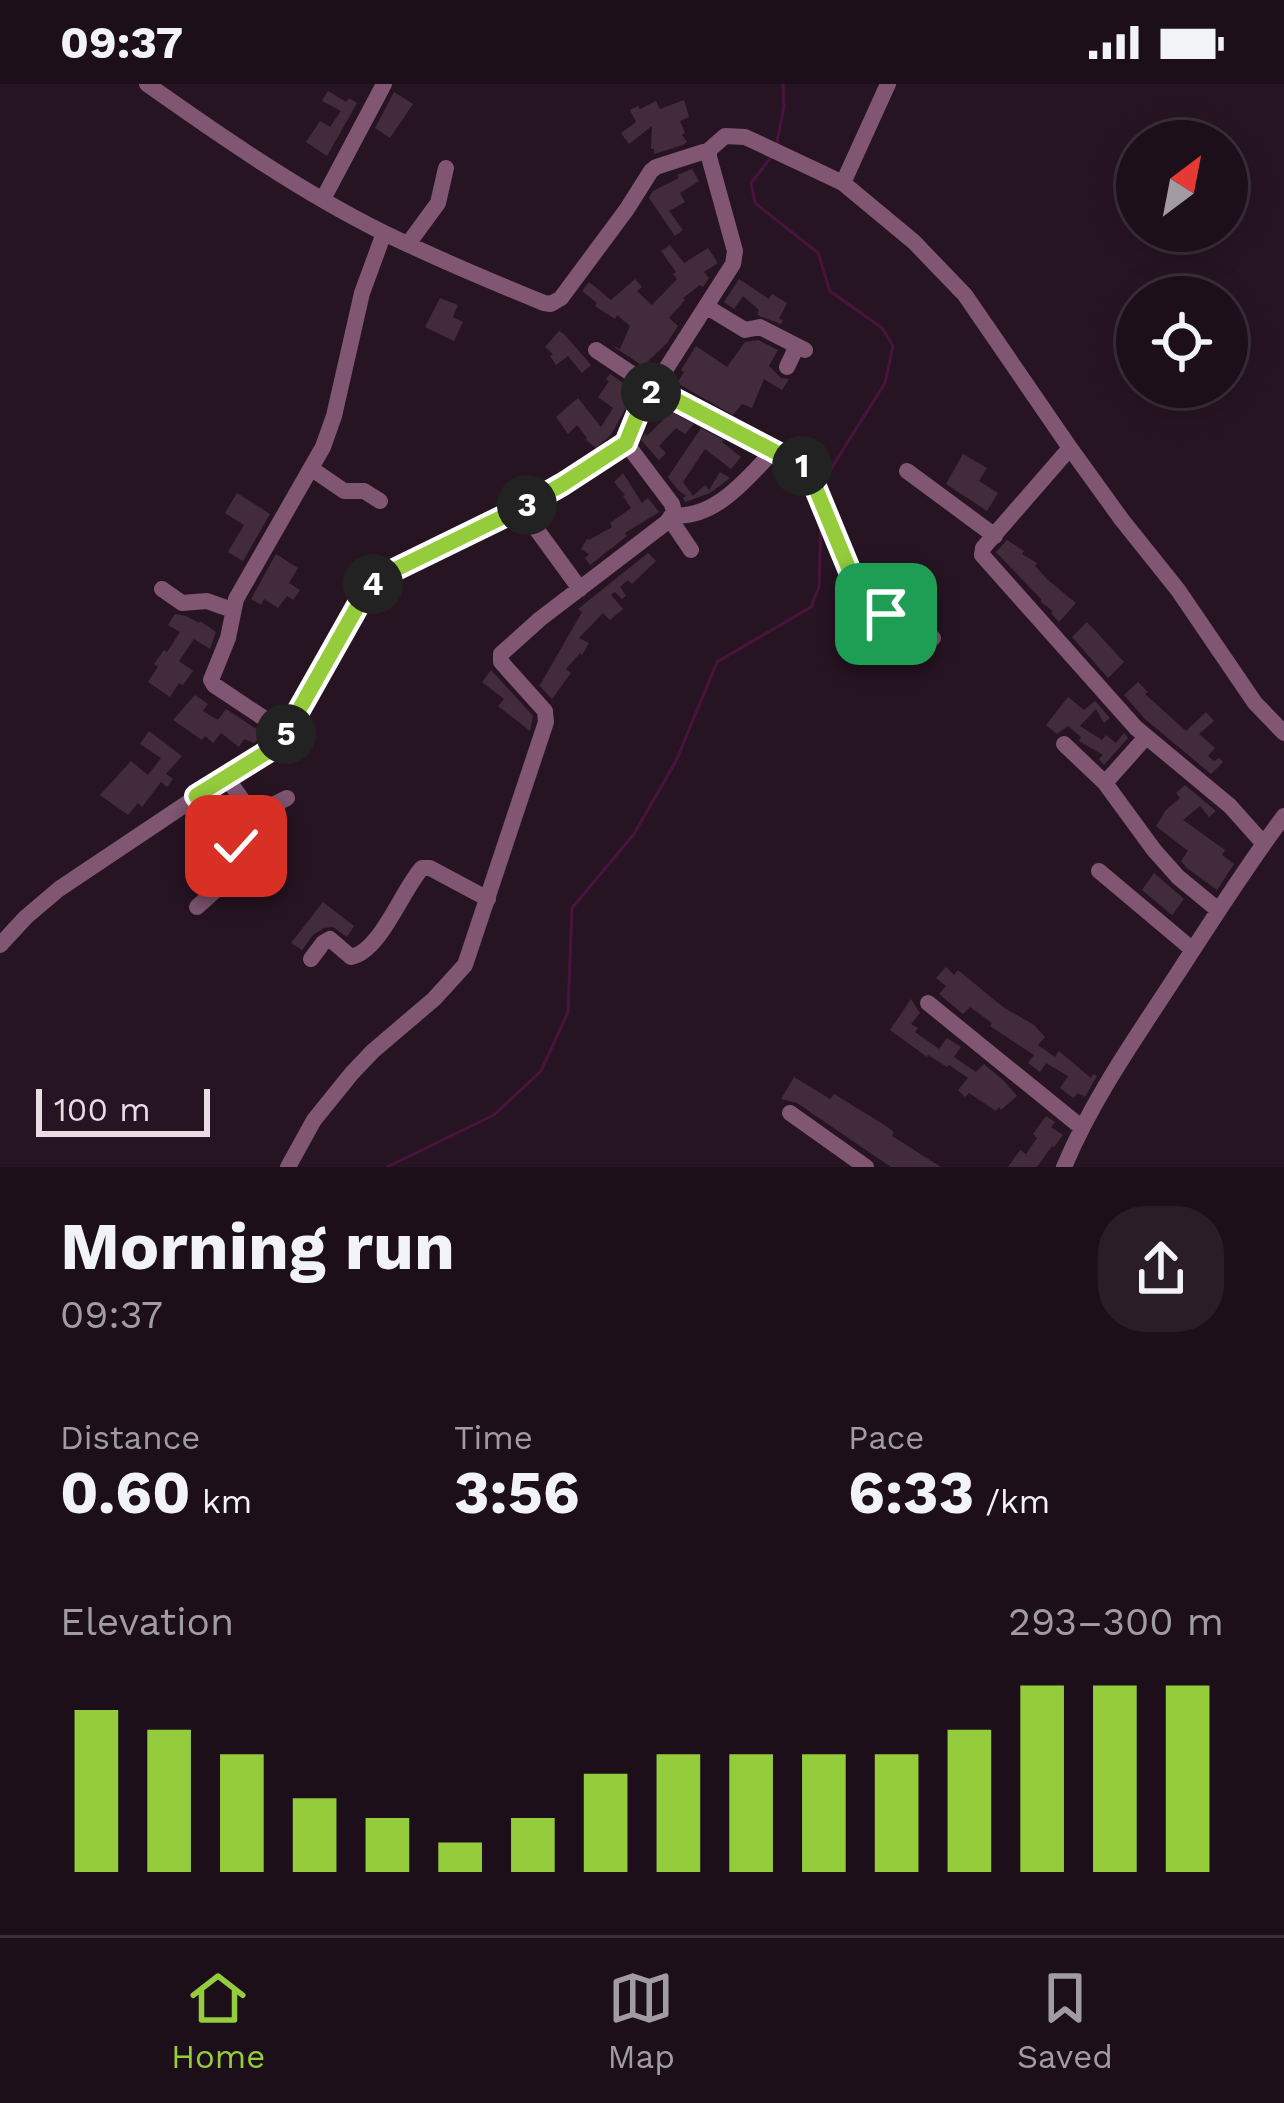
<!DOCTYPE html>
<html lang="en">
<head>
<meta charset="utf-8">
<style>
  :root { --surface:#1d0f1a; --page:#2a1d27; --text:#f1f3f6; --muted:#a09ca2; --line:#3b2f39; --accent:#94cc3c }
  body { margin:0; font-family:"Work Sans",sans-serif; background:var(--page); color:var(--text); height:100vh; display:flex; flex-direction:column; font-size:45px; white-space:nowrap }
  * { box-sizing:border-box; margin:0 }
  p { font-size:39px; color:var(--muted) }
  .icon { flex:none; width:66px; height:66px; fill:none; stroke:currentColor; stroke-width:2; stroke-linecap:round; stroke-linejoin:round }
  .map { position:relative; height:1083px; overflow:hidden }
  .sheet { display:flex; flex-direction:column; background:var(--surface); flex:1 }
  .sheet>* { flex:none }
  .needle { width:78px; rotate:32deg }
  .controls { position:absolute; left:1116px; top:36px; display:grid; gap:24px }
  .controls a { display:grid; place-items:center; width:132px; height:132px; border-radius:50%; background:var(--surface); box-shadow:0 6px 30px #0003,0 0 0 3px var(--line); font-size:60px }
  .scale { position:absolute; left:36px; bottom:30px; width:174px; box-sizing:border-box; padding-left:12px; border:6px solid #eadce5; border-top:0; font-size:33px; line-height:42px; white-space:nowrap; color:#eadce5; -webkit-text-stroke:9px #271422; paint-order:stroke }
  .pin { position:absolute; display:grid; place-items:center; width:102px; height:102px; color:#fff; margin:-51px; border-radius:24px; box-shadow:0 6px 18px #0006 }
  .km { position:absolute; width:60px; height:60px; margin:-30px; border-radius:50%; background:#222; color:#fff; font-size:33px; line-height:60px; text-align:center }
  .round { display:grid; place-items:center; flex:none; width:126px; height:126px; border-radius:48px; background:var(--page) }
  .head { display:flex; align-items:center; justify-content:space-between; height:204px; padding:0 60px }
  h1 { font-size:66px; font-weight:700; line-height:90px }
  .metrics { display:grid; grid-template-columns:repeat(3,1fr); gap:18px; height:204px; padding:12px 60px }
  .metrics div { display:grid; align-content:center }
  .metrics b { font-size:60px; font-weight:700 }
  .metrics small { font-size:33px; font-weight:400 }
  .metrics p { font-size:33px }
  .chart { height:336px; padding:24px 60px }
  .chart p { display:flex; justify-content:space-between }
  .chart svg { width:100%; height:216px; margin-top:12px; stroke:var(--accent); stroke-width:6 }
  .status { display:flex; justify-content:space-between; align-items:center; height:84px; padding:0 60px; background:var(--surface); direction:ltr }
  .status svg { height:33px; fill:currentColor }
  .tabs { display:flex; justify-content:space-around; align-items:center; height:168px; border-top:3px solid var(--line); background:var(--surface); font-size:33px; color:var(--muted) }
  .tabs a { display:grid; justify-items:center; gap:6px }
  .tabs .current { color:var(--accent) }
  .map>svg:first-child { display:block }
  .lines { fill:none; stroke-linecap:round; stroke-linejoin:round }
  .stream { stroke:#49143c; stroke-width:3 }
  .building { fill:#422c3b }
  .minor { stroke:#805673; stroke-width:16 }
  .route-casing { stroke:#fff; stroke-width:24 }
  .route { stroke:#94cc3c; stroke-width:15 }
</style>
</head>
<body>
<div class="status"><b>09:37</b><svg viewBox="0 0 49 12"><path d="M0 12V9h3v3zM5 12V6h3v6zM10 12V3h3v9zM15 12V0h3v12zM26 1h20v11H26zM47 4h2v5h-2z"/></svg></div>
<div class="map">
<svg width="1284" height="1083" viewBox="0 0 1284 1083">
  <rect width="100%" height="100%" fill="#271422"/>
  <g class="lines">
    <path class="stream" d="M777 58 784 23 783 0
      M772 72 751 99 755 119 818 169 830 207 882 244 893 262 885 299 827 391 824 401
      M387 1083 494 1031 541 987 568 928 572 824 634 750 676 677 717 578 811 523 819 503 821 434"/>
  </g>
  <path class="building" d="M328 7 346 18 349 14 357 19 327 72 306 58 320 37 330 43 341 27 322 17Z
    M394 8 413 20 390 54 375 44Z
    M684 16 689 33 680 37 685 49 682 51 687 58 683 61 654 70V65H651L652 42 629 60 621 49 636 38 630 26 638 22 640 25 656 17 660 25Z
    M692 85 699 97 680 109 685 118 669 127 683 146 675 152 649 114 653 107 679 94 677 91Z
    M670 161 684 179 708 164 718 179 704 188 709 194 703 203 700 201 683 214 685 216 669 234 678 242 667 259 645 280 650 284 649 286 611 261 620 265 630 242 617 231 615 235 595 222 597 219 582 207 589 198 611 216 635 195 642 203 637 207 652 221 677 195 673 190 676 188 661 167Z
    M739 195 769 215 772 210 787 219 779 235 783 236 781 240 757 231 759 226 743 212 734 225 724 218Z
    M440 214 458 221 453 233 463 238 454 257 425 243Z
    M559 247 564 250 591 281 582 289 568 272 556 281 550 272 553 270 545 263Z
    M758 256 778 266 769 282 781 294 789 295 782 306 764 295 752 324 742 320 733 331 677 299 684 288 681 286 696 262 727 283 745 258Z
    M610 290 635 307 611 351 596 364 586 356 587 354 577 341 568 350 556 333 578 314 601 343 613 324 598 313 609 297 606 295Z
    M664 324 694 340 685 350 676 344 659 362 666 369 659 376 641 356 645 349 647 352 663 336 658 332Z
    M701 344 724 356 722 358 741 373 731 385 705 365 683 398 693 412 705 401 709 406 720 388 730 394 710 409 685 418 683 414 686 412 678 406 668 393Z
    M963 370 987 384 979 397 998 409 987 427 946 400Z
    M623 389 642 419 648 414 659 428 625 449 627 452 590 481 585 474 589 470 581 465 587 455 589 456 612 443 610 439 631 424 623 412 625 411 614 398Z
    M237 409 270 430 243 477 228 468 244 441 225 429Z
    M1007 456 1024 467 1022 470 1037 479 1035 482 1048 496 1076 519 1059 538 1051 529 1053 527 1041 518V515L996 468Z
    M648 469 656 477 632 500 628 496 620 503 626 512 622 515 615 508 611 511 623 525 610 536 603 529 579 554 589 559 582 571 580 569 566 585 571 589 552 615 538 600 540 601 582 528 578 525Z
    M276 470 298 484 289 499 300 506 293 516 287 512 278 524 264 515 261 521 251 515Z
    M175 530 186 532 199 539 200 537 216 548 210 565 194 555 179 577 193 587 183 601 179 599 170 613 148 598 158 583 154 580 164 566 167 568 180 548 168 541Z
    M1087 538 1124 578 1108 594 1072 553Z
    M491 586 533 632 530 647 498 622 504 615 482 598Z
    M1138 598 1148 608 1145 610 1186 647 1206 628 1214 637 1199 650 1215 664 1208 672 1214 677 1219 674 1223 678 1211 690 1145 635 1124 611Z
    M195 611 208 620 203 627 218 636 226 625 264 650 263 653 254 659 244 655 239 663 221 649 213 659 205 652 202 656 173 636Z
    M1068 613 1084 626 1095 617 1110 634 1104 639 1096 625 1080 642 1102 656 1106 651 1116 659 1124 649 1128 654 1104 681 1099 675 1103 671 1079 657 1081 653 1068 642 1057 650 1046 641Z
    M149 647 182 672 166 690 173 695 167 703 161 698 142 723 138 719 128 731 100 711 131 677 148 691 161 674 140 660Z
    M1185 701 1216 727 1209 733 1200 722 1183 736 1225 766 1222 771 1234 780 1217 806 1187 784 1181 777 1188 767 1156 742 1166 726 1180 714 1176 709Z
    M1154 789 1184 815 1172 831 1142 806Z
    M323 818 354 842 347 853 333 843 324 844 313 851 302 866 291 859Z
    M946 883 954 891 958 886 1003 923 1034 941 1045 953 1038 961 1055 973 1059 967 1091 994 1093 990 1097 992 1085 1013 1078 1009 1073 1014 1060 1004 1068 992 1046 979 1040 988 1028 979 1034 971 990 942 992 939 970 923 963 930 939 910 946 902 936 894Z
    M911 915 920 929 911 940 918 944 915 948 939 965 947 954 961 963 954 973 976 988 984 980 1005 998 1017 1012 1001 1026 999 1023 996 1027 969 1009 965 1013 958 1006 968 994 949 981 947 983 928 971 927 973 890 946Z
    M794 993 830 1015 834 1010 883 1040 894 1048 892 1052 941 1083H891L797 1019 781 1015Z
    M1046 1032 1055 1038 1051 1043 1063 1051 1054 1063 1052 1062 1037 1083H1008L1020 1066 1026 1070 1037 1054 1033 1050Z"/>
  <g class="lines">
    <path class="minor" d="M147 0C222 53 300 107 382 148 435 174 490 197 544 219L551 220 561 214 627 125 651 87 656 83 709 66
      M843 99 888 0
      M323 115 384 0
      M408 160 438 119 446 84
      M707 223 745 246 760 243 805 266
      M596 266 653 304 802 382C848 442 828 501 906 545 915 550 924 550 933 554
      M787 283 797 262
      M1070 364 983 464 982 471 1136 644 1230 722 1263 759
      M312 385 344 407H364L380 417
      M907 387 995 452
      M521 424 580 505
      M673 431C714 436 748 394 774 366
      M670 435 691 466
      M162 505 182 519 207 517 232 526
      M286 649 214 601 211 596 228 554 236 515 323 363 334 332 362 209 384 149
      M1064 660 1105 699 1154 766 1178 793 1218 826
      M226 693 253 731 287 714
      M1105 699 1146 653
      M196 712 223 744 242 775 238 786 197 823
      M1099 787 1193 866
      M0 861 26 833 59 805 277 659 300 629 365 509 381 493 521 424 563 401 626 359 639 327 733 180 735 167 709 73V66L725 52 745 53 756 58 843 99 914 158 965 211 1070 364 1122 436 1178 506 1255 619 1284 649
      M311 875 323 859 330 855 351 873C380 868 402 806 422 784H430L488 815
      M928 919 1081 1043
      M790 1029 866 1083
      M288 1083 314 1036 352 989 373 967 434 915 465 881 546 638 545 627 501 578V570L540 535 667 438 674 428 672 420 626 359
      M1064 1083C1093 1014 1135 955 1176 892 1211 838 1245 784 1284 732"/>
  </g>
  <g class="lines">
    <g class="route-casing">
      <path id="route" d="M236 762 196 712 267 668 286 649 365 509 381 493 390 488 521 424 563 400 626 359 639 327 653 304 802 382 816 405 856 502 865 514 886 530"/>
    </g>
    <use href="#route" class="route"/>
  </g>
</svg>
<div class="controls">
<a><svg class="needle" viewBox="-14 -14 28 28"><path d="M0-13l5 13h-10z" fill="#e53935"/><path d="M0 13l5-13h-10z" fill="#a09ca2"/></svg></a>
<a><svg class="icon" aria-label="locate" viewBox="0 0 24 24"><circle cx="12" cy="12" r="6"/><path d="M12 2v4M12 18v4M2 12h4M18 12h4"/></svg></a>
</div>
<div class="scale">100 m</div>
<div class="pin" style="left:886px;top:530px;background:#1e9e55"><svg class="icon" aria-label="arrive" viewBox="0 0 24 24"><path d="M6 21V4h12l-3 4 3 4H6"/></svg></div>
<div class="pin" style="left:236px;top:762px;background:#d93025"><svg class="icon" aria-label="check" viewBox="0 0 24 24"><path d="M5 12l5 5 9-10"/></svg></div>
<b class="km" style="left:802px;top:382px">1</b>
<b class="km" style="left:651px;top:308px">2</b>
<b class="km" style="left:527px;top:421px">3</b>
<b class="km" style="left:373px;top:500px">4</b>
<b class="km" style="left:286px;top:650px">5</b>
</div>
<section class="sheet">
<div class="head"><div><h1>Morning run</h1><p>09:37</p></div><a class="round"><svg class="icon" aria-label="share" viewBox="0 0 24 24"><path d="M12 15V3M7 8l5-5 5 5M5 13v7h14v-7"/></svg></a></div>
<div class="metrics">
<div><p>Distance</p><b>0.60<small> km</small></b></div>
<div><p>Time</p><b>3:56</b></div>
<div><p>Pace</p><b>6:33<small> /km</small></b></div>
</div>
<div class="chart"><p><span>Elevation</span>293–300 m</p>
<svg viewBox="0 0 160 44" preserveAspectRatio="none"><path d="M5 44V11M15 44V15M25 44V20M35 44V29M45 44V33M55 44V38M65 44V33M75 44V24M85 44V20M95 44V20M105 44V20M115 44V20M125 44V15M135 44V6M145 44V6M155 44V6"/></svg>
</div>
</section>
<nav class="tabs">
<a class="current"><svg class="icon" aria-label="home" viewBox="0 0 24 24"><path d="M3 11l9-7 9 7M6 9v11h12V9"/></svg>Home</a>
<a><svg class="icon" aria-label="map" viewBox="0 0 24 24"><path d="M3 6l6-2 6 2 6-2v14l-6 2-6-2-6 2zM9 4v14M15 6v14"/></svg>Map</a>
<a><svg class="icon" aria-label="saved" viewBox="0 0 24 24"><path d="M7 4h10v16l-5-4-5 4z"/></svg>Saved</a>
</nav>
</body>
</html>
